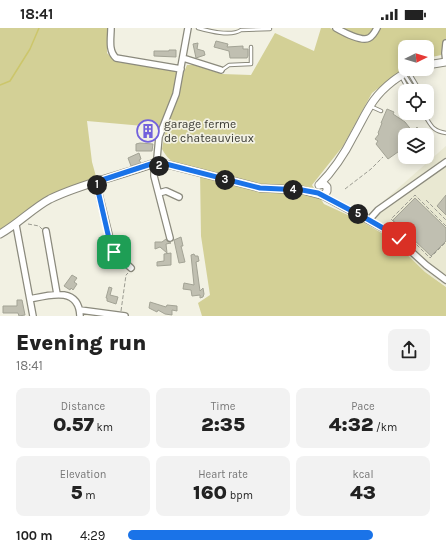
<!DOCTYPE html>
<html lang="en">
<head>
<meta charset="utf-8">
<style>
  :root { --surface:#fff; --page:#f2f2f2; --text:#222; --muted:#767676; --accent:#1a73e8 }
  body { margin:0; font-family:Karla,sans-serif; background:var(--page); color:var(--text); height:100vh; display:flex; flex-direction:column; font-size:15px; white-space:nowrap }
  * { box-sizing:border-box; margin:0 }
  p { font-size:13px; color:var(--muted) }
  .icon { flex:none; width:22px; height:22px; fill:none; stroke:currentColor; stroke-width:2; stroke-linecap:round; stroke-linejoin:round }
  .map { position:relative; height:288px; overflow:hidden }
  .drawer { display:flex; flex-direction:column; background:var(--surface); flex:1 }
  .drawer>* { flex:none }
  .needle { width:26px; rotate:85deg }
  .fabs { position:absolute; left:398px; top:12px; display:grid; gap:8px }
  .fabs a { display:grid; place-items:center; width:36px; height:36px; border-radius:8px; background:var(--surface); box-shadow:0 2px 10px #0003; font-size:20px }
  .pin { position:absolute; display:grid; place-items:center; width:34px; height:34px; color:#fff; margin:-17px; border-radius:8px; box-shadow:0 2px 6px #0006 }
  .km { position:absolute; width:20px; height:20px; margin:-10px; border-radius:50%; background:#222; color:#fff; font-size:11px; line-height:20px; text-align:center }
  .round { display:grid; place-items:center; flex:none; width:42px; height:42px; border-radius:8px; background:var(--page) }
  .overview { display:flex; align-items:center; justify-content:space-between; height:68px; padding:0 16px }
  h1 { font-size:22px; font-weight:800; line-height:30px }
  .figures { display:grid; grid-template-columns:repeat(3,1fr); gap:6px; height:68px; padding:4px 16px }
  .figures div { display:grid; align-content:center; border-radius:8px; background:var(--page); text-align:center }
  .figures b { font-size:20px; font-weight:800 }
  .figures small { font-size:11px; font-weight:400 }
  .figures p { font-size:11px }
  ul { padding:0 16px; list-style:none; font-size:13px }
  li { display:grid; grid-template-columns:64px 48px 1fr; align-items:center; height:30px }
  li i { height:10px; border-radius:5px; background:var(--accent) }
  .status { display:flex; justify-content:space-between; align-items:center; height:28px; padding:0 20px; background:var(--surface); direction:ltr }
  .status svg { height:11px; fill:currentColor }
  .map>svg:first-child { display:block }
  .built { fill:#e9e8d2 }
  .green { fill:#d3d096 }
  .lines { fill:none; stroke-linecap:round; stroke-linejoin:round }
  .stream { stroke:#ccc66b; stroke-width:1.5 }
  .building { fill:#c0bfb1; stroke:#a3a395 }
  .lane-casing { stroke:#8b8a7d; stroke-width:4.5 }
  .street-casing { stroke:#8b8a7d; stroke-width:8 }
  .secondary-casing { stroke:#8b8a7d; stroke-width:9 }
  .path { stroke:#9c9c92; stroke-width:1; stroke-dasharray:4 2; stroke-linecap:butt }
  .lane { stroke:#fff; stroke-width:2.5 }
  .street { stroke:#fff; stroke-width:5.5 }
  .secondary { stroke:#fff; stroke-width:7 }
  .route-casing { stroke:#fff; stroke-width:8 }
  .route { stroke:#1a73e8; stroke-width:5 }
  .labels { text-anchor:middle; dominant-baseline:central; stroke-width:3.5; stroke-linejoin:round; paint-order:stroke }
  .poi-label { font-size:12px; fill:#3a3a34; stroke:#f2f1e3; text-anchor:start }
</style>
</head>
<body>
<div class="status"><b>18:41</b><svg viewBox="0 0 49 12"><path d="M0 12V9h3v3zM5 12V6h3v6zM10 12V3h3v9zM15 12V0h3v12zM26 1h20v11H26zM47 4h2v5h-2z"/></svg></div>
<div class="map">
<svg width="446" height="288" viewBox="0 0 446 288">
  <rect width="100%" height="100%" fill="#f2f1e3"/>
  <path class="built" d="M446 118V258L425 244 390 210 361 193Z"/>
  <path class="green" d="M0 0H107V25L113 31 118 34 184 44 187 37H194L222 46 251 47 275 5 314 23 321 0H330L335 3 339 0H446V26L427 30V19H405V40L372 65 343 118 312 157 324 176 361 193 390 210 425 244 446 259V288H202L198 275 210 267 201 208 200 143C183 138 171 138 162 121L166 100 87 93 92 134 97 152 70 161 0 204Z"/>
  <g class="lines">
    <path class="stream" d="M0 57 10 53 30 21 39 0"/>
  </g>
  <path class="building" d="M216 13 228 16 227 19 243 18V21H248V28L247 30H230L229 23 214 19Z
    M198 15 197 21 204 23 205 27 196 30 193 16Z
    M169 22H176V29L154 28V23H169Z
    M387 81 394 84 393 86 405 94 413 104 417 99 422 107H405V119L388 131 376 116 378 113 375 111 379 106 378 105 382 95H381Z
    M140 115 153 116 152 123H136V116Z
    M139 125 141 131 139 132 141 135 131 138 128 130Z
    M446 167V187L437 178Z
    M415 170 446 200V213L431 228 393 192Z
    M181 209 183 218H181L185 234 179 235 174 212Z
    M166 211 167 213 171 215 166 216 167 225 160 219 155 221V214H162Z
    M171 225V237L157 238V234L164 233V226Z
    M194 226 195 228H198L199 233 196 234 200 263 203 260 204 266 203 269 200 270V267L192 268 191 262 183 261 184 255 194 257 191 227Z
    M72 247 77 250 74 254 77 256 73 262 71 260 70 262 64 258Z
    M109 259 112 260 110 267 118 269 116 276 107 273V270H106Z
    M17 272H22L25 287 19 288 18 285H3V278H17Z
    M150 274 166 279 167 277 177 278V283L172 282V287L165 286 158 282 157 284 149 280Z"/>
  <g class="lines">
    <g class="lane-casing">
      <path id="lane" d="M198 0C209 3 231 9 241 2L270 1
        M222 42 229 37 251 36V19
        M408 43 420 63
        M404 46 415 63
        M401 48 409 63
        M370 78 381 83
        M423 85C431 96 431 103 446 105"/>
    </g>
    <g class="street-casing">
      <path id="street" d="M111 0C111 10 108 23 116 30L181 41
        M336 0C343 4 362 14 369 10 373 8 375 4 377 0
        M183 30 221 42
        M446 34 445 25 446 15
        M157 130 159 109 176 66 188 0
        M156 138 154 143V148L170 210
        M96 154 112 219 117 227 131 240
        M159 165 166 163 179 169
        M321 167 390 204 426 237 446 252
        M369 192 378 182 446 134
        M16 197 33 288
        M46 203 57 266
        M30 271C49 267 79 258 80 288
        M80 282 125 288"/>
    </g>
    <g class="secondary-casing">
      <path id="secondary" d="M427 37 446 34
        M162 135 260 160 302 162 321 167 325 166 327 163V159L324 156 319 157
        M319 157C333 143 345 125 354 107 367 84 371 70 393 53 400 48 406 43 414 41
        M0 206C18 196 33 180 50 171 82 155 121 148 154 135"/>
    </g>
    <path class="path" d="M345 161 371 141 383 129
      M426 172 446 192
      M28 196 39 198 42 201
      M446 198 415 167 391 191 430 230 446 214
      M121 283 126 247 128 245"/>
    <use href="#lane" class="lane"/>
    <use href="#street" class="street"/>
    <use href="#secondary" class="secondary"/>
  </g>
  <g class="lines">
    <g class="route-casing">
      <path id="route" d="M114 224 110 215 96 154 154 135 156 138H160L162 135 260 160 302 162 318 165 369 192 390 204 399 211"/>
    </g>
    <use href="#route" class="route"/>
  </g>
  <defs>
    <g id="building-ring" transform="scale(1.15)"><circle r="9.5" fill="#f2f1e3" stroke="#7261dc" stroke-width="1.5"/><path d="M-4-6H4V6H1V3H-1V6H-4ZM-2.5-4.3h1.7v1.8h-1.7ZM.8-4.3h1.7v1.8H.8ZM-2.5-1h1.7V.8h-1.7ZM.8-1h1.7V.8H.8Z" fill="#7261dc"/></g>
  </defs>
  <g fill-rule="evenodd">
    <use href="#building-ring" x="148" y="103"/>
  </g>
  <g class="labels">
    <g class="poi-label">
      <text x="164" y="96">garage ferme<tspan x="164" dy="14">de chateauvieux</tspan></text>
    </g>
  </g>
</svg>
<div class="fabs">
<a><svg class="needle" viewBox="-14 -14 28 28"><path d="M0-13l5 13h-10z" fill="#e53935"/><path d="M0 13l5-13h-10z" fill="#767676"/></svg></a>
<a><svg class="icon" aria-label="locate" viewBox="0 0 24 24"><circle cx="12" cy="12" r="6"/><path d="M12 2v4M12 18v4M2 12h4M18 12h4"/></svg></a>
<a><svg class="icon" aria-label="layers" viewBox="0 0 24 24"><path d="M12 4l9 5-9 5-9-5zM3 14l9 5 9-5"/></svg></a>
</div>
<div class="pin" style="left:114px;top:224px;background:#1e9e55"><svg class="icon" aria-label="arrive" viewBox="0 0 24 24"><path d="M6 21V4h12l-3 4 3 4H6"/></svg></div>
<div class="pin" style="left:399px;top:211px;background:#d93025"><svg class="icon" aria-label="check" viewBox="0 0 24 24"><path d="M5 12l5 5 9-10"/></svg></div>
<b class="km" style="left:97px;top:157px">1</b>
<b class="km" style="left:159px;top:138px">2</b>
<b class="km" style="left:225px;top:152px">3</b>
<b class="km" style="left:293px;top:162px">4</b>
<b class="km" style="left:358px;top:186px">5</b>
</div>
<section class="drawer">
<div class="overview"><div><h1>Evening run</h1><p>18:41</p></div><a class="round"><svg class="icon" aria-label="share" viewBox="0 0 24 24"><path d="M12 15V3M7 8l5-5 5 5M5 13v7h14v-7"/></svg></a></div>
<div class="figures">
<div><p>Distance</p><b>0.57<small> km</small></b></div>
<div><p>Time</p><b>2:35</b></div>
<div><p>Pace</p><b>4:32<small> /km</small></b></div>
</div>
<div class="figures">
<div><p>Elevation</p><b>5<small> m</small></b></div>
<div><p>Heart rate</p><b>160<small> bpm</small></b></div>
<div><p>kcal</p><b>43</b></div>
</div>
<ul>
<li><b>100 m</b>4:29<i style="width:81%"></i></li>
</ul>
</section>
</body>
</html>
